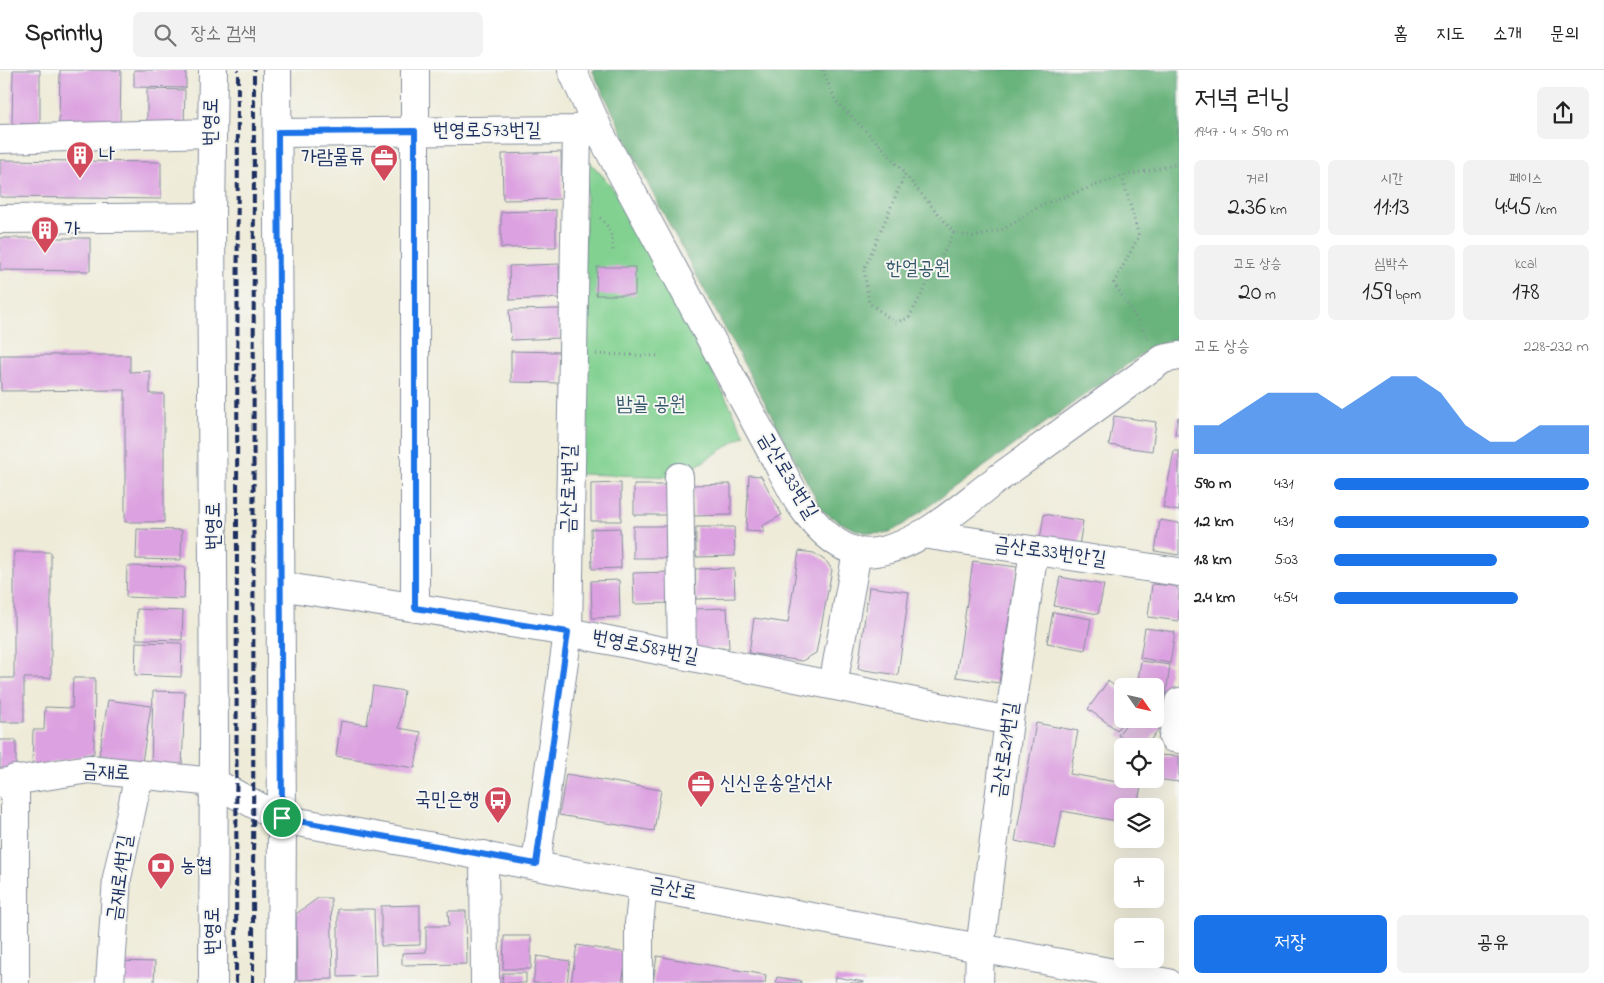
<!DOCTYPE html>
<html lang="ko">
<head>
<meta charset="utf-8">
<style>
  :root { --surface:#fff; --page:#f2f2f2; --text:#222; --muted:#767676; --line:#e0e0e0; --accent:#1a73e8 }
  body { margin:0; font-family:"Indie Flower","Poor Story",sans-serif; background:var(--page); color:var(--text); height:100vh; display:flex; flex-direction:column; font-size:19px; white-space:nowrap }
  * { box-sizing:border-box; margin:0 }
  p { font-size:16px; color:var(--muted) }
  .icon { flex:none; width:28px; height:28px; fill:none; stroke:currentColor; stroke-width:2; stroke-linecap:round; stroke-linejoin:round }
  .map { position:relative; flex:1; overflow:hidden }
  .panel { display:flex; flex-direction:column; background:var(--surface); width:425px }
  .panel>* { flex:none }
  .needle { width:32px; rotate:124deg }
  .tools { position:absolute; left:1114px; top:608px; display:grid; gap:10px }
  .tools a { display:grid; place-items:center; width:50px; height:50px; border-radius:8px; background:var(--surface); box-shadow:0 5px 20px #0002; font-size:25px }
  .pin { position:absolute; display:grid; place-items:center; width:42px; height:42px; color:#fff; margin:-21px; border:2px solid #fff; border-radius:50%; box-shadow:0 1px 5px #0007 }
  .round { display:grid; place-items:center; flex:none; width:52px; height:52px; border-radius:8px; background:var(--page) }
  .head { display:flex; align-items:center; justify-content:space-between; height:85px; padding:0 15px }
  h1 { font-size:28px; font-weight:600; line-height:38px }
  .figures { display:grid; grid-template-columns:repeat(3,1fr); gap:8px; height:85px; padding:5px 15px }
  .figures div { display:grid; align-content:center; border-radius:8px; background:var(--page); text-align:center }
  .figures b { font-size:25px; font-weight:600 }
  .figures small { font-size:14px; font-weight:400 }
  .figures p { font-size:14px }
  .chart { height:140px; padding:10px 15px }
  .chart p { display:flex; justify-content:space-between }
  .chart svg { width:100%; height:90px; margin-top:5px; fill:var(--accent); opacity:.7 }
  .button { display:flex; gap:10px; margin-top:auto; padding:10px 15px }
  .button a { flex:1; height:58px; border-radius:8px; background:var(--accent); color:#fff; font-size:20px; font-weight:600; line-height:58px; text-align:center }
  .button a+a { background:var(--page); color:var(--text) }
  ul { padding:0 15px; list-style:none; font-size:16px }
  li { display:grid; grid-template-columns:80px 60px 1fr; align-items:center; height:38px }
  li i { height:12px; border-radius:6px; background:var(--accent) }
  header { display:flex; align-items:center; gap:30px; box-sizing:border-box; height:70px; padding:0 25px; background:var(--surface); border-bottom:1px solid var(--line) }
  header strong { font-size:24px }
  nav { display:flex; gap:28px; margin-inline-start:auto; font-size:18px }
  .search { width:350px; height:45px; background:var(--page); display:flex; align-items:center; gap:12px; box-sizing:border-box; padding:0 18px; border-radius:8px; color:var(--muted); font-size:19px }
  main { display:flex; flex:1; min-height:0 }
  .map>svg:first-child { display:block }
  .green { fill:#82d191; stroke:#4e8078 }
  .forest { fill:#69b37b; stroke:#42716c }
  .building { fill:#dca1e0 }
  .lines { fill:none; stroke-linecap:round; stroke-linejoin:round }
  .minor-casing { stroke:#848d9b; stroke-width:30 }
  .path { stroke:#848d9b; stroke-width:3; stroke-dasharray:1 4; stroke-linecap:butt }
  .minor { stroke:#fff; stroke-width:28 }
  .rail { stroke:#1b2f5e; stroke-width:4; stroke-dasharray:8 4; stroke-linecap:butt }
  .route-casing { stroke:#fff; stroke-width:10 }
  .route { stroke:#1a73e8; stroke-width:6 }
  .labels { text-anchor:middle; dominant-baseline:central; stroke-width:4; stroke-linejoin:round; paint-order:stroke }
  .street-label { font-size:20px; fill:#1b2f5e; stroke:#f6f6f2 }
  .poi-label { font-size:20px; fill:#1b2f5e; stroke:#f6f6f2; text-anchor:start }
  .park-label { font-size:20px; fill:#35586b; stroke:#f6f6f2 }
</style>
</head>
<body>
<header>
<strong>Sprintly</strong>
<div class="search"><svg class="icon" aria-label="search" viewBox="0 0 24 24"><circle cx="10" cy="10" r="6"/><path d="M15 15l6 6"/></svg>장소 검색</div>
<nav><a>홈</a><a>지도</a><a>소개</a><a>문의</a></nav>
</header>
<main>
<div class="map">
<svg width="1179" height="913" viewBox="0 0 1179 913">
  <rect width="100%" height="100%" fill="#f6f6f2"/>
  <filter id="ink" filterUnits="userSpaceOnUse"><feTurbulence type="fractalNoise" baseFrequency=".02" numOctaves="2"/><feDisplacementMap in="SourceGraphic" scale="10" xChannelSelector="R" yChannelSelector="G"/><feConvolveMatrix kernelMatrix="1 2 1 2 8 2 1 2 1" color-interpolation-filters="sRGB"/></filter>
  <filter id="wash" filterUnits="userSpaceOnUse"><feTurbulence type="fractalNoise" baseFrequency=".0096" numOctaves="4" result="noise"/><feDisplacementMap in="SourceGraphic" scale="20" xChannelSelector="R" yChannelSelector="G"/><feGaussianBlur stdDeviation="1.12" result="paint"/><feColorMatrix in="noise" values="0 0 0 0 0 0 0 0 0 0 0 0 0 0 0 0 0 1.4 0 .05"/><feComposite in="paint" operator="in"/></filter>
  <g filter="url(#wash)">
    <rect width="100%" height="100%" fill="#eeebd8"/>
    <path class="green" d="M587 89 608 112 632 146 745 365 679 407 578 404Z"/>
    <path class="forest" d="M592 0H1179V268L1153 276 901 456C896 458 891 462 886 463 863 467 839 453 822 440L652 122Z"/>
    <g id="blocks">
      <path class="building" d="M13 0H40V54H12Z
        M60 0H121L120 55 59 54Z
        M134 0H186V18L134 17Z
        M147 19 185 20 184 57H147Z
        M561 82 562 129 503 130 502 84Z
        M0 90 161 92V129L0 127Z
        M556 140V177L501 178V142Z
        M0 168H90V201L0 200Z
        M559 194 560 228 510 230 509 196Z
        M597 197H635V225H596Z
        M560 239 559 268 511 270 509 240Z
        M511 281 561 282V313L511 312Z
        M0 285H130V302L150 301V324H164V452H125V320L1 321Z
        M1114 346 1156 352 1152 381 1109 375Z
        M1178 347H1179V365L1175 364Z
        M1174 381H1179V441L1163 438Z
        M749 405 761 406 782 445 762 456 765 462 746 461Z
        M621 413V451H591V414Z
        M731 414V445L694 446 693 415Z
        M634 415H672V445H634Z
        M1044 444 1083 451 1078 482 1039 476Z
        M1160 450 1179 453V485L1155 481Z
        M633 456H673L672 488H633Z
        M696 457H734L735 486 696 487Z
        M620 458 621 498 592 499 591 459Z
        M137 459 182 460 181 490 136 489Z
        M799 481 814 483 827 492 832 500 816 583 802 591 749 583 754 548 788 553Z
        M14 482H51V608H24V652H0V608H14Z
        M973 491 1017 497 999 613 956 607Z
        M127 496 185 497 184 529 126 527Z
        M734 498 735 528 696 529 695 499Z
        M672 502 673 533 634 534 633 503Z
        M1060 507 1104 515 1098 544 1054 536Z
        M619 510 620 547 592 548 591 511Z
        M1152 514 1175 516 1179 520V551L1148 547Z
        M869 517 909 522 898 605 858 599Z
        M727 538 729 578 696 579 695 539Z
        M137 539 183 541 182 570 136 569Z
        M1053 542 1091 549 1085 580 1047 573Z
        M1145 558 1175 562 1170 593 1140 588Z
        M136 572 182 573 181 607 135 605Z
        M1141 591 1170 595 1165 631 1155 630V616H1137Z
        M73 608H95L94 683 32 698 33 660H44L45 637 72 638Z
        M1108 611 1122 622V649H1125L1117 660 1088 639Z
        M373 616 404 621 399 658 421 662 415 698 336 686 341 651 367 655Z
        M153 621 185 622 182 697 151 696Z
        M108 630 151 636 142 692 99 685Z
        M1155 641 1166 649 1146 676H1134L1118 665 1130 649H1155Z
        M1036 653 1078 661 1070 704 1141 716 1137 736H1122V752L1062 741 1055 779 1015 771Z
        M0 670H16V701L0 704Z
        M1155 685 1179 686V712L1155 709Z
        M566 704 661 720 654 761 559 745Z
        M318 828H331L333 909 297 910 296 844Z
        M420 835V875L381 876V836Z
        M338 839H374L376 906 338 907Z
        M448 841H466L467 894 402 895V883L426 882V856H449Z
        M504 866H531V899H503Z
        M577 875 627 883 622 913H571Z
        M537 886 570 891 567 913H533Z
        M657 886 766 905 765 913H653Z
        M117 891 155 892 154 913H116Z
        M503 903H526V913H502Z
        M777 907 801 911V913H776Z
        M836 907 864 912V913H835Z"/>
    </g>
  </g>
  <g filter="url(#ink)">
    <use href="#blocks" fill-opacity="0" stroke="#848d9b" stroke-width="1"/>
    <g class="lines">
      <g class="minor-casing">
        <path id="minor" d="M277 0 282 749 281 913
          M415 0V538
          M572 0 601 65 798 431C815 456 842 488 876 482 921 475 961 436 996 410 1052 370 1107 329 1163 289L1179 286
          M278 63 577 60
          M0 69 211 63
          M0 149 211 147
          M679 407 682 585
          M922 464 1179 502
          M280 516 568 562 1009 651
          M833 615 857 482
          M1179 632 1173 668 1179 669
          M15 709V913
          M0 713 89 699 213 712 282 749 1168 913
          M484 785 485 913
          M536 794 568 562 577 60 593 49
          M110 913 117 808 139 704
          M213 913 214 668 211 147 213 0
          M639 913V854L643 815
          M979 913 980 879 1009 651 1034 481"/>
      </g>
      <path class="path" d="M823 0 835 30 884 79 954 163 975 167 1004 159 1041 135 1122 106 1179 94
        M905 104 864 200 869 233 895 252 909 248 954 163
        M1122 106 1139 166 1114 213 1149 269
        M600 148C611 157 613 169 613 183
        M596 284 661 286"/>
      <use href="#minor" class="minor"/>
      <path class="rail" d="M236 913 238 0
        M253 913 254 0"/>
    </g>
  </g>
  <g class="lines" filter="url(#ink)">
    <g class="route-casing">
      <path id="route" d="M415 61V538L568 562 536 794 282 748 278 62Z"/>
    </g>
    <use href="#route" class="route"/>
  </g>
  <defs>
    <g id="building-pin" transform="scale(1.4375)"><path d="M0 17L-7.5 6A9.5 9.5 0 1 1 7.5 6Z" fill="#d1495b" stroke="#f6f6f2"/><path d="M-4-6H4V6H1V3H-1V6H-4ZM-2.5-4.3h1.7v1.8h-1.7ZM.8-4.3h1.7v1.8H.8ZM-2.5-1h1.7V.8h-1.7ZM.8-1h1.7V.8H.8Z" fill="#fff"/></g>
    <g id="office-pin" transform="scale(1.4375)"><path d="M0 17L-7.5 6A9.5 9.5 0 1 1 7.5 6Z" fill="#d1495b" stroke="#f6f6f2"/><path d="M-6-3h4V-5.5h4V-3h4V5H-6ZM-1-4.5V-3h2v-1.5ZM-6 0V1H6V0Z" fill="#fff"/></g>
    <g id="bus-pin" transform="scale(1.4375)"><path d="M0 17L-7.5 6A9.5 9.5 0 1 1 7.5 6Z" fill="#d1495b" stroke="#f6f6f2"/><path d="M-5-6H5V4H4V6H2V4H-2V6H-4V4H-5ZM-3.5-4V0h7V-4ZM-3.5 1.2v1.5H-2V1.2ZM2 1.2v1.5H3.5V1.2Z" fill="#fff"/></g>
    <g id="bank-pin" transform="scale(1.4375)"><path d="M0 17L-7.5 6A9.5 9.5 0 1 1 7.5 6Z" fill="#d1495b" stroke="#f6f6f2"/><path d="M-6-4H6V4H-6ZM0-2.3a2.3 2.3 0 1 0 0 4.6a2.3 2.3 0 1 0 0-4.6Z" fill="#fff"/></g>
  </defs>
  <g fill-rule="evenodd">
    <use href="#building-pin" x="80" y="85"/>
    <use href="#office-pin" x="384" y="88"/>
    <use href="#building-pin" x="45" y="160"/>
    <use href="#office-pin" x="701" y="714"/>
    <use href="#bus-pin" x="498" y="730"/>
    <use href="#bank-pin" x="161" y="796"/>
  </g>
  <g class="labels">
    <g class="street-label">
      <text transform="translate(212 52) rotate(-89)">번영로</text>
      <text x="487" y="61">번영로573번길</text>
      <text transform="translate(787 406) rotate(59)">금산로33번길</text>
      <text transform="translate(570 419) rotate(-89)">금산로7번길</text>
      <text transform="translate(214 456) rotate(-90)">번영로</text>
      <text transform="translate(1050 483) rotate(8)">금산로33번안길</text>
      <text transform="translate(645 578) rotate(11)">번영로587번길</text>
      <text transform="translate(1006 680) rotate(-82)">금산로21번길</text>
      <text transform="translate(106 703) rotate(3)">금재로</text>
      <text transform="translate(121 808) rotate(-82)">금재로1번길</text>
      <text transform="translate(673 820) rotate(11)">금산로</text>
      <text transform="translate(213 861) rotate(-90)">번영로</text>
    </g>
    <g class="poi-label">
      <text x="99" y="85">나</text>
      <text x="365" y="88" text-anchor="end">가람물류</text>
      <text x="64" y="160">가</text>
      <text x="720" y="714">신신운송알선사</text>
      <text x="479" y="730" text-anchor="end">국민은행</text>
      <text x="180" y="796">농협</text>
    </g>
    <g class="park-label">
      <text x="918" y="199">한얼공원</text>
      <text x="651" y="335">밤골 공원</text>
    </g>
  </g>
</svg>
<div class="tools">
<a><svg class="needle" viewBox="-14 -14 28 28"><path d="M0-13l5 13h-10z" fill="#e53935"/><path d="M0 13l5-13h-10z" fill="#767676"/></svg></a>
<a><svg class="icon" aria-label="locate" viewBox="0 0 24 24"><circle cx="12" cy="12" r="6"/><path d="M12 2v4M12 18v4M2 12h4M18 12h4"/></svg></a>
<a><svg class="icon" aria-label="layers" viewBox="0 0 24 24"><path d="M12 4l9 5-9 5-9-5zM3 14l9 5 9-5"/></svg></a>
<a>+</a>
<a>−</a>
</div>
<div class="pin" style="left:282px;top:748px;background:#1e9e55"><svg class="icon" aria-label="arrive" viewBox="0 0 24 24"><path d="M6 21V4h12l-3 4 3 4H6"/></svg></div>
</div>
<section class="panel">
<div class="head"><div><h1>저녁 러닝</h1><p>19:47 · 4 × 590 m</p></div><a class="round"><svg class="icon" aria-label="share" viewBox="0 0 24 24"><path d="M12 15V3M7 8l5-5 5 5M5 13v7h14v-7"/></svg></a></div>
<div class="figures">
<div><p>거리</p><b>2.36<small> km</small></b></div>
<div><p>시간</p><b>11:13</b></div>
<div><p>페이스</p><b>4:45<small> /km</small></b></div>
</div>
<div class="figures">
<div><p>고도 상승</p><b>20<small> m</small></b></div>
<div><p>심박수</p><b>159<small> bpm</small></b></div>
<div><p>kcal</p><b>178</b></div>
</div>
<div class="chart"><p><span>고도 상승</span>228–232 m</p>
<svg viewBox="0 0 160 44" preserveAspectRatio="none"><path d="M0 44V30L10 30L20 22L30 14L40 14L50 14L60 22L70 14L80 6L90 6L100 14L110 30L120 38L130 38L140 30L150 30L160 30V44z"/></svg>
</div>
<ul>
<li><b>590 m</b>4:31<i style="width:100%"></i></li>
<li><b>1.2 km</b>4:31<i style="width:100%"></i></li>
<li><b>1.8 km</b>5:03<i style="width:64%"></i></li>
<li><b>2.4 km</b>4:54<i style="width:72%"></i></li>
</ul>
<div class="button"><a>저장</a><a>공유</a></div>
</section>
</main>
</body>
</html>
